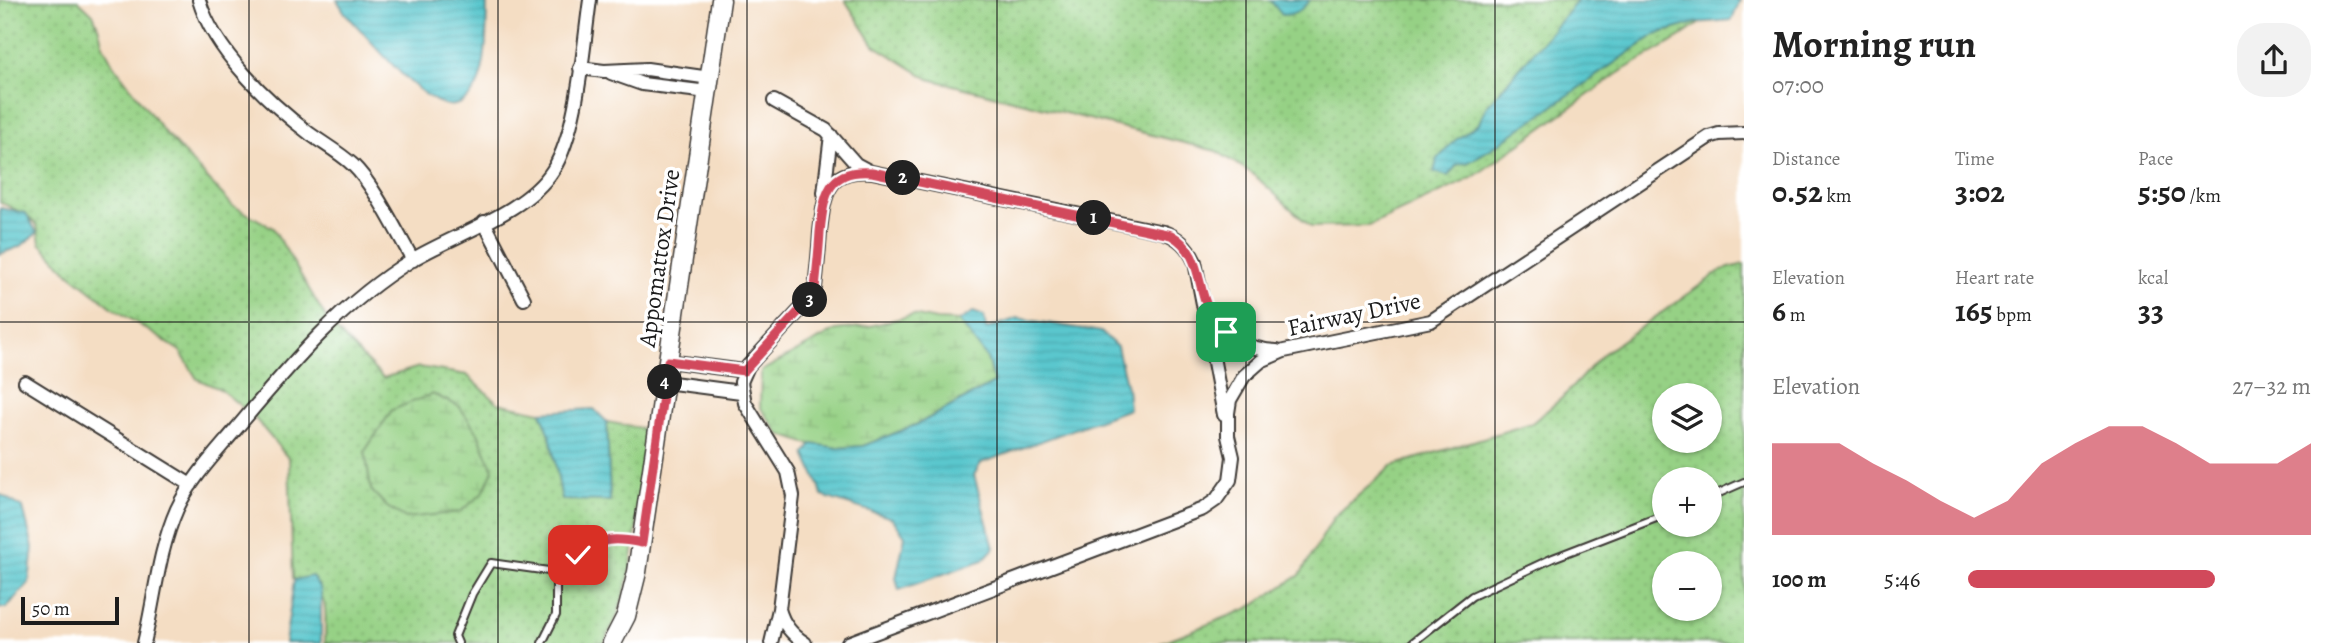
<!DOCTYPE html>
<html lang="en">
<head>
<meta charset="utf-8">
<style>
  :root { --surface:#fff; --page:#f2f2f2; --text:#222; --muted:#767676; --accent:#d1495b }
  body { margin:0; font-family:Alegreya,serif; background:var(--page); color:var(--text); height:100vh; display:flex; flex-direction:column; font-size:26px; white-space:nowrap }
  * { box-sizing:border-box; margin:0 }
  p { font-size:23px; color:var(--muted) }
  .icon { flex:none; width:38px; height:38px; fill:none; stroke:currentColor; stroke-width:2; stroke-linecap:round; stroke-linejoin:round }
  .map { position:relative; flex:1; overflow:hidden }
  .side { display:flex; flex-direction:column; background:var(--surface); width:595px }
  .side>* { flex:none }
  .fabs { position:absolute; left:1652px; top:383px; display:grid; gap:14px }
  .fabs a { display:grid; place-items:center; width:70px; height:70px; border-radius:50%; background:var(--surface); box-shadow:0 2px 5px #0004; font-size:35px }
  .scale { position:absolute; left:21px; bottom:18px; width:98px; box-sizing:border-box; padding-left:7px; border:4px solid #1c1c1c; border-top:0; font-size:19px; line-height:24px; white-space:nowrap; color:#1c1c1c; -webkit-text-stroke:5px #fff; paint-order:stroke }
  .pin { position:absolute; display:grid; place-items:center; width:60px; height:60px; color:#fff; margin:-30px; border-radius:14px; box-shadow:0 4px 10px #0006 }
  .km { position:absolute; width:35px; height:35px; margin:-18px; border-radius:50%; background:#222; color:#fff; font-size:19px; line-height:35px; text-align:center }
  .round { display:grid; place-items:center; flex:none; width:74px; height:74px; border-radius:28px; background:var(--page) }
  .headline { display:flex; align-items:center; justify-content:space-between; height:119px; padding:0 28px }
  h1 { font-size:38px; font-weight:700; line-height:52px }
  .stats { display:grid; grid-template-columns:repeat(3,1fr); gap:10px; height:119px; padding:7px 28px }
  .stats div { display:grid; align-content:center }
  .stats b { font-size:30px; font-weight:700 }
  .stats small { font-size:19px; font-weight:400 }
  .stats p { font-size:19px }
  .chart { height:196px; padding:14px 28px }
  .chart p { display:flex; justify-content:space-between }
  .chart svg { width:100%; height:126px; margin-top:7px; fill:var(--accent); opacity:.7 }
  ul { padding:0 28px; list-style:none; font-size:23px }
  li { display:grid; grid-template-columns:112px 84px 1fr; align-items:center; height:52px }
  li i { height:18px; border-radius:9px; background:var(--accent) }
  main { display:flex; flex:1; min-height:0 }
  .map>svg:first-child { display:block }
  .grass { fill:url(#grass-dots); stroke:#597650; stroke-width:2; fill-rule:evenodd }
  .wetland { fill:url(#wetland-marsh); stroke:#597650; stroke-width:2 }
  .water { fill:url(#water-rules); stroke:#3b7275; stroke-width:2 }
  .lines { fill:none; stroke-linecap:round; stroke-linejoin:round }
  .lane-casing { stroke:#3c3935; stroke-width:10 }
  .street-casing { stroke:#3c3935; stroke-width:16 }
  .secondary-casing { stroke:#3c3935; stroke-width:21 }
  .lane { stroke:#fff; stroke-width:6 }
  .street { stroke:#fff; stroke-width:12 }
  .secondary { stroke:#fff; stroke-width:18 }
  .route-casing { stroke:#fff; stroke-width:14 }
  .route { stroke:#d1495b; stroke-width:9 }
  .grid { fill:none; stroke:#1c1c1c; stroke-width:2; stroke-opacity:0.55 }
  .labels { text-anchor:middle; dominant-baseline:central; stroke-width:7; stroke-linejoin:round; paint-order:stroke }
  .street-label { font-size:24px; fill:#1c1c1c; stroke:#fff }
</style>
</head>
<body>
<main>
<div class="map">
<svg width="1744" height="643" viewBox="0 0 1744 643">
  <defs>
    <pattern id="grass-dots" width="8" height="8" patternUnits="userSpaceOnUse" patternTransform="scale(1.75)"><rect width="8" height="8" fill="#96d185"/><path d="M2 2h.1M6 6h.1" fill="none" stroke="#81b372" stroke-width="1.8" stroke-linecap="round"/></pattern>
    <pattern id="wetland-marsh" width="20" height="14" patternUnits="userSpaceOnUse" patternTransform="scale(1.75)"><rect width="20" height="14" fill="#96d185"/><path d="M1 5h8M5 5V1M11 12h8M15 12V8" fill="none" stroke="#81b372"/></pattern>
    <pattern id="water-rules" width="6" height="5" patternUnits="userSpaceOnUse" patternTransform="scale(1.75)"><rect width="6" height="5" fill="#5ac7ce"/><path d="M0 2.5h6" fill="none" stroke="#4eaab0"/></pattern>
  </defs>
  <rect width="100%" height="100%" fill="#fff"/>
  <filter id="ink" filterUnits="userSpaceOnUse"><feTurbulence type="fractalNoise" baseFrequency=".0143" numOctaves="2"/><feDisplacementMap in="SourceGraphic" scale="14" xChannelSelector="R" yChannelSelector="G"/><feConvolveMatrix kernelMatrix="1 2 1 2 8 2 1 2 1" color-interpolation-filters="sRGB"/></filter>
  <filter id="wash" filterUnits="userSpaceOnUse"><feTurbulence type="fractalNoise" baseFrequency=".00686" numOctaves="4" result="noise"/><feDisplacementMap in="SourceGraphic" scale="28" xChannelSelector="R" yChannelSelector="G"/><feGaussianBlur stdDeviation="1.57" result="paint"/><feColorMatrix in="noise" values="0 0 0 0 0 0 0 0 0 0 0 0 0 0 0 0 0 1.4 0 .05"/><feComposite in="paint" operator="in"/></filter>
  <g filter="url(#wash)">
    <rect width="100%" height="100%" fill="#f4ddc3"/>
    <path class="grass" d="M0 0H78L93 14 99 29 102 43 113 64 165 133 232 205 273 228 329 323 383 378 419 367 467 375 498 403 541 412 550 435 562 499 610 500 607 422 651 430 630 572 618 614 604 643H325C325 611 332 587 293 579L289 459 253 416 220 389 197 379 180 351 113 308 70 274 40 243 37 225 26 215 0 202Z
      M845 0H1730L1728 4 1674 41 1623 70 1472 178 1369 226 1311 227 1253 174 1216 151 929 79 874 45Z
      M1744 264V643H1160L1247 609 1300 575 1334 517 1392 466 1532 423 1563 397 1603 354 1722 270ZM1664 396H1710V441H1664ZM1664 480H1710V525H1664ZM1664 564H1710V609H1664Z"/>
    <path class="wetland" d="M913 315 936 320 959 321 987 358 994 383 918 424 863 446 838 448 805 443 779 434 760 407 761 371 836 330 870 326Z
      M432 394 459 406 478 433 493 470 483 493 460 512 406 518 387 507 371 490 365 451 392 410Z"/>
    <path class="water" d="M337 0H487C486 26 488 56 479 81 473 98 456 112 438 102 409 88 368 37 345 13Z
      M1270 0H1310C1302 10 1295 15 1282 15Z
      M1578 0H1740L1732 20 1696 23 1656 34 1497 145 1469 162 1457 165 1448 176 1434 172 1437 160 1453 142 1479 123 1486 107Z
      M0 208 26 213 37 233 21 246 0 254Z
      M973 312 984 316 986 329 1018 318 1101 332 1117 347 1127 388 1129 409 981 463 974 475 994 548 983 560 899 590 896 578 905 536 892 518 822 496 819 485 805 454 812 444 838 448 863 446 918 424 994 383 987 358 959 321Z
      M594 409 607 422 610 501 562 500 550 435 541 412Z
      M0 494 23 508 33 547 29 583 6 608H0Z
      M312 576 321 590V643H285L294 580Z"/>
  </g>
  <g filter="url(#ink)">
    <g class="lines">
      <g class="lane-casing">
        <path id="lane" d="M1710 497 1744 482
          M458 643 455 636 472 594 491 563 556 572C588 547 597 533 640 543
          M542 643 556 615V572
          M1412 643 1472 596 1553 558 1664 515"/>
      </g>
      <g class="street-casing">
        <path id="street" d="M199 0C214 51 268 102 310 134 324 144 340 153 353 165 374 185 397 233 413 260
          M580 68 604 71 647 69 710 78
          M611 73 642 84 708 92
          M774 101 826 130 856 164 869 171
          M824 193 831 135
          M484 222 524 299
          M1208 311C1221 335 1250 351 1277 351
          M668 361 744 371
          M25 382 191 485
          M665 382 741 392
          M779 609C783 624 792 635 805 643
          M144 643C155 598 158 552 177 509 191 479 215 454 236 429 289 366 341 303 412 260 455 234 526 213 553 170 578 130 583 48 590 0
          M771 643 779 609 793 496 788 472 745 403 741 382 748 366 812 297 815 288C817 269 819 251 820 232 824 196 827 167 872 172L1163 232C1179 237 1188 247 1195 262L1224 415
          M848 643 1203 509 1216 500 1230 480 1233 457 1228 436V413L1230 400 1244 376 1261 361 1284 351 1431 321 1709 137 1719 134 1744 133"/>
      </g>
      <g class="secondary-casing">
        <path id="secondary" d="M612 643 626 616 637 572 721 0"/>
      </g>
      <use href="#lane" class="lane"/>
      <use href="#street" class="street"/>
      <use href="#secondary" class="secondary"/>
    </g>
  </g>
  <g class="lines" filter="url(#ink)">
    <g class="route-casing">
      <path id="route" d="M578 555C603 538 612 537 642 543L668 361 744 371 812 297 815 288C817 269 819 251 820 232 824 196 827 168 872 172L1171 235C1210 257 1190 303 1226 332"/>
    </g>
    <use href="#route" class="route"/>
  </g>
  <path class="grid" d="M249 0V643M498 0V643M747 0V643M997 0V643M1246 0V643M1495 0V643M0 322H1744"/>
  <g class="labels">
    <g class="street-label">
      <text transform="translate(659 258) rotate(-82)">Appomattox Drive</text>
      <text transform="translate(1354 314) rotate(-12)">Fairway Drive</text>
    </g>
  </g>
</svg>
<div class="fabs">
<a><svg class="icon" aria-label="layers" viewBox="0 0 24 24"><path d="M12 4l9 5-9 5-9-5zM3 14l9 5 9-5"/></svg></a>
<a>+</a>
<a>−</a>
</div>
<div class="scale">50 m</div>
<div class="pin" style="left:1226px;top:332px;background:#1e9e55"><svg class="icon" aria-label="arrive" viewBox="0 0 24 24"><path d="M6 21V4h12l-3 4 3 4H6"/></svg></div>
<div class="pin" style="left:578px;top:555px;background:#d93025"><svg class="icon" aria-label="check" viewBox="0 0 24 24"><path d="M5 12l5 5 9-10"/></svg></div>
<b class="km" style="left:1094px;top:218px">1</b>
<b class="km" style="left:903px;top:178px">2</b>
<b class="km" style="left:810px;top:300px">3</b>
<b class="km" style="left:665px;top:382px">4</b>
</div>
<section class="side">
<div class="headline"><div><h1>Morning run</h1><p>07:00</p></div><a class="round"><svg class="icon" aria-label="share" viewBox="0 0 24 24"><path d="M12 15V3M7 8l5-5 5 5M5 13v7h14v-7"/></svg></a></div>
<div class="stats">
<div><p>Distance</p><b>0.52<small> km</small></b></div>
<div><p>Time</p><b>3:02</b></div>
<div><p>Pace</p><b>5:50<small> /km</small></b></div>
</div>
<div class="stats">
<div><p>Elevation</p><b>6<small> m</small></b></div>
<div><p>Heart rate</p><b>165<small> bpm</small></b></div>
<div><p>kcal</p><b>33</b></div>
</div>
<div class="chart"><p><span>Elevation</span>27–32 m</p>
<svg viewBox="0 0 160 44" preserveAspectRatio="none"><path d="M0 44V12L10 12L20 12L30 19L40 25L50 32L60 38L70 32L80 19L90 12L100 6L110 6L120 12L130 19L140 19L150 19L160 12V44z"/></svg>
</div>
<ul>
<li><b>100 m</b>5:46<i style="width:72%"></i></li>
</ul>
</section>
</main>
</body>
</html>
